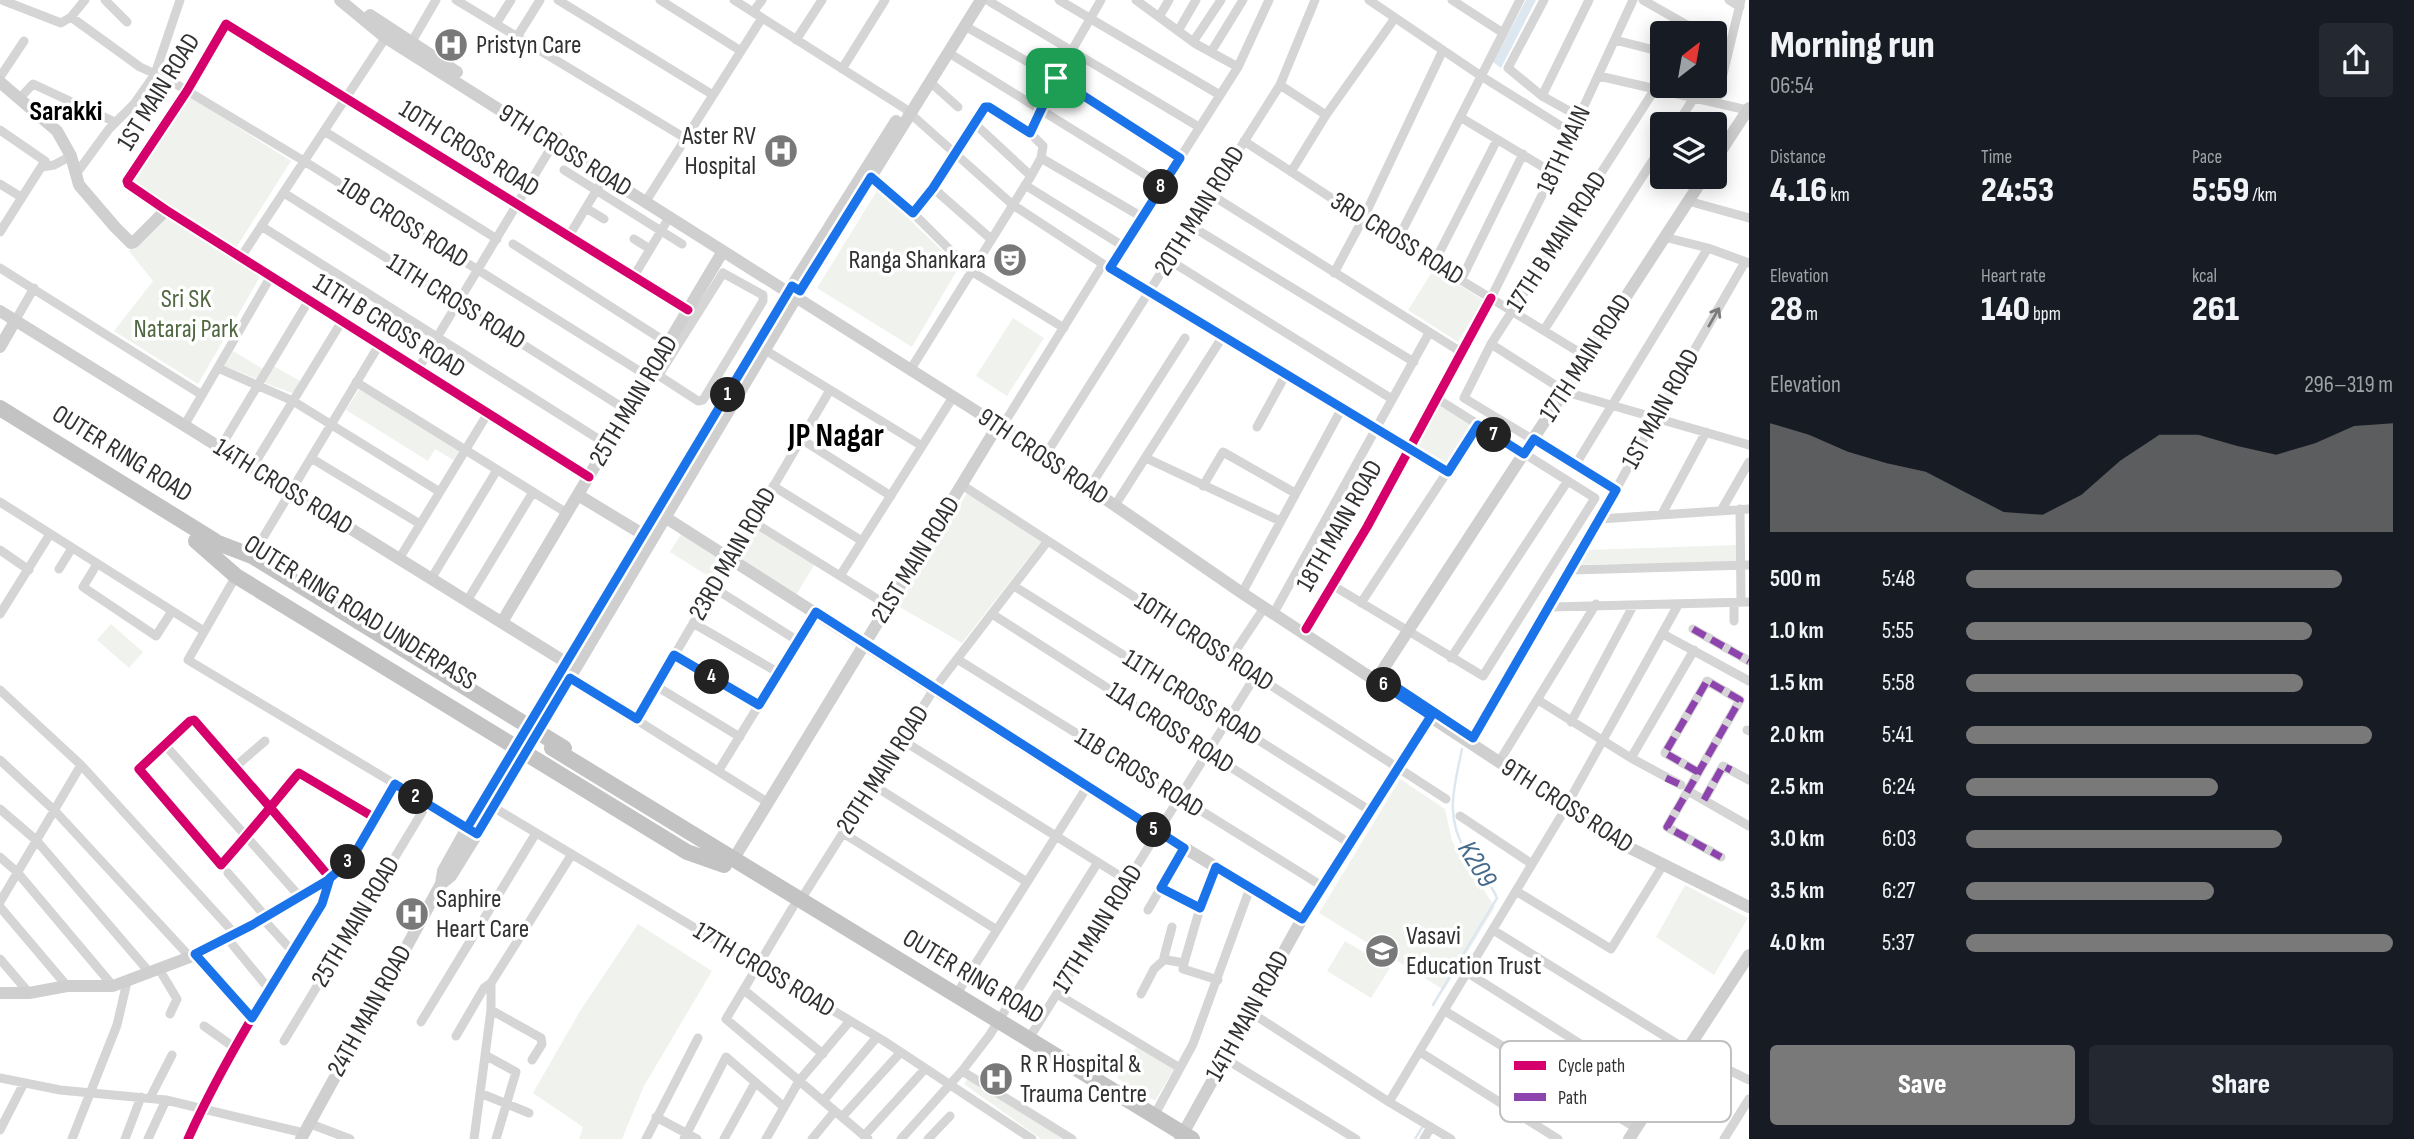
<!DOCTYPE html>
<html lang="en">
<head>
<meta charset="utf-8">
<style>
  :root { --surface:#171b24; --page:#242831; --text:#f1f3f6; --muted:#9ea1a6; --accent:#797979 }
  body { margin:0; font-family:"Sofia Sans Condensed",sans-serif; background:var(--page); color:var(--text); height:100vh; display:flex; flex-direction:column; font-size:26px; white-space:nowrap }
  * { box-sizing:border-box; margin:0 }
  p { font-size:23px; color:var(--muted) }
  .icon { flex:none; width:38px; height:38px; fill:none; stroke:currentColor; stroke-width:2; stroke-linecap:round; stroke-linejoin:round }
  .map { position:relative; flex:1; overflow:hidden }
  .panel { display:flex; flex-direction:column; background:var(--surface); width:665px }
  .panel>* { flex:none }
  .needle { width:46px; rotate:31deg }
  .controls { position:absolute; left:1650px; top:21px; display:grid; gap:14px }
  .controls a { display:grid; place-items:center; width:77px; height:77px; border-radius:7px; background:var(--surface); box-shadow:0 4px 18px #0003; font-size:35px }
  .pin { position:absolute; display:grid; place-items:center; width:60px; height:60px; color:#fff; margin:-30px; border-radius:14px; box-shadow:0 4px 10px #0006 }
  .km { position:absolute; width:35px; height:35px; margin:-18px; border-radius:50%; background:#222; color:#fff; font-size:19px; line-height:35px; text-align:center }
  .round { display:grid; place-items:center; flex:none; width:74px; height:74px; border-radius:7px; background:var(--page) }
  .head { display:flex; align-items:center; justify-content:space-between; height:119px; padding:0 21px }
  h1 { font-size:38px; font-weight:800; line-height:52px }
  .stats { display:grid; grid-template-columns:repeat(3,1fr); gap:10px; height:119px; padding:7px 21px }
  .stats div { display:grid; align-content:center }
  .stats b { font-size:35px; font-weight:800 }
  .stats small { font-size:19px; font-weight:400 }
  .stats p { font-size:19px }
  .chart { height:196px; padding:14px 21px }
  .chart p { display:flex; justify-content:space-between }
  .chart svg { width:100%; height:126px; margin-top:7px; fill:var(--accent); opacity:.7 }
  .primary-button { display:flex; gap:14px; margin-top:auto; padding:14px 21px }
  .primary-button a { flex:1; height:80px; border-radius:7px; background:var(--accent); color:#fff; font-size:28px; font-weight:800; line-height:80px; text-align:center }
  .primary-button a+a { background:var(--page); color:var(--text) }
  ul { padding:0 21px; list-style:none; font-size:23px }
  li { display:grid; grid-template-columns:112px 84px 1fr; align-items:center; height:52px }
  li i { height:18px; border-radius:9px; background:var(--accent) }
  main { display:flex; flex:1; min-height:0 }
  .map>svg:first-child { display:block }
  .green { fill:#f0f3ed }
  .water { fill:#dde7f0 }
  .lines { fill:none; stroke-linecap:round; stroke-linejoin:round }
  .stream { stroke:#dde7f0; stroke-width:2.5 }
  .street { stroke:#d5d5d5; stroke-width:9 }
  .secondary { stroke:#cfcfcf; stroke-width:12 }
  .highway { stroke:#c3c3c3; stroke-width:16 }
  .quiet { stroke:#8e44ad; stroke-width:7; stroke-dasharray:14 7; stroke-linecap:butt }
  .cycleway-casing { stroke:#fff; stroke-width:13 }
  .cycleway { stroke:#d6006c; stroke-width:9 }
  .oneway { stroke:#7b7b7b }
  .route-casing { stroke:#fff; stroke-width:14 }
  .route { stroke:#1a73e8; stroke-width:9 }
  .labels { text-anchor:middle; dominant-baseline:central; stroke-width:7; stroke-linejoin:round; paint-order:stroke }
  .poi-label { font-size:26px; fill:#313131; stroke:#fff; text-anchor:start }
  .street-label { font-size:26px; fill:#313131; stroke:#fff }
  .park-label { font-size:26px; fill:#516942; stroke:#fff }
  .neighbourhood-label { font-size:28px; font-weight:bold; fill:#000; stroke:#fff }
  .water-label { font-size:28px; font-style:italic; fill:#466a8c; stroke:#fff }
  .district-label { font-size:33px; font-weight:bold; fill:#000; stroke:#fff }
  .key { fill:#fff; stroke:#c1c1c1; stroke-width:2 }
  .key-label { font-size:19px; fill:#313131 }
</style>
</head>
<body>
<main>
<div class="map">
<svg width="1749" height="1139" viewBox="0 0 1749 1139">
  <rect width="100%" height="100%" fill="#fff"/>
  <path class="green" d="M187 95 291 161 236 248 132 182Z
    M878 189 959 267 912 347 817 288Z
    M165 213 261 275 198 384 114 331 153 281 129 251Z
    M1434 269 1483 300 1458 342 1408 310Z
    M1013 318 1044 338 1007 396 976 376Z
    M233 351 263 369 257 379 224 366Z
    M272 365 302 382 295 394 262 382Z
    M360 388 461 451 455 461 435 449 428 461 346 410Z
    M1438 405 1477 427 1451 472 1413 450Z
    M967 493 1041 542 962 643 898 606Z
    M755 527 815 564 796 595 736 558Z
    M681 534 725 561 713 579 670 552Z
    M1737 545V562L1578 565 1586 550Z
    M111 624 143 652 129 668 97 640Z
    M1400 779 1445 809 1452 841 1495 907 1444 990 1319 913Z
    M1685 885 1748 918 1714 975 1656 937Z
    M638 924 712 971 644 1086 622 1139H579L583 1127 533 1093 580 1011Z
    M1345 941 1390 968 1371 998 1327 971Z
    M1137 1046 1174 1069 1155 1101 1117 1078Z
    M968 1078 1066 1139H1041L964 1084Z"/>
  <path class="water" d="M1526 0H1536L1501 68 1493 62Z"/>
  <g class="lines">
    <path class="stream" d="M1433 1005 1497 898C1491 882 1476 869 1467 854 1444 816 1454 789 1462 749
      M1415 1139 1423 1126"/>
    <path class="street" d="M2 0 61 23 71 17 85 0
      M105 0 127 22
      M456 0 685 138
      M558 0 713 95
      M660 0 741 51
      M734 0 904 108 1013 205 1103 264 1448 472
      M987 0 1199 127
      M1059 0 1220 95
      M1136 0 1196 44 1238 67
      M1369 0 1481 76 1572 133
      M1452 0 1503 33
      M1544 0 1508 68 1542 96 1580 117
      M1643 0 1701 33
      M1729 0 1740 7
      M753 12 762 0
      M71 17 140 67 171 81 304 161 649 377
      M1159 17 1169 0
      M496 24 511 0
      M965 26 1056 78 1180 158
      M1178 31 1196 0
      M517 37 540 0
      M796 40 822 0
      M1615 40 1662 52
      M1715 41 1729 49
      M1193 42 1221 0
      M411 43 436 0
      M1211 52 1243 0
      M949 53 1162 185
      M842 69 885 0
      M1599 76 1747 110
      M0 77 24 41
      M930 82 958 107
      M1280 85 1326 115
      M1542 96 1589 0
      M19 99 33 84 115 122
      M1716 103 1741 0
      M1460 117 1553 173
      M974 123 1031 176
      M1677 124 1694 98
      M0 130 45 161 0 232
      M324 131 497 239
      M1030 133 1056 78 1101 0
      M1244 141 1397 241 1587 357
      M1041 158 1142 217
      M42 167 54 165 71 156
      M564 170 682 244
      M1291 172 1326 115 1395 18
      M76 174 109 129 134 104 155 74 180 0
      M871 177 913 213 971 271 1064 328
      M0 184 21 197
      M1025 185 1123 246
      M933 188 991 239
      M284 193 628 411
      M1210 194 1461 352
      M646 201 762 18
      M1688 201 1749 218
      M586 208 604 219
      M166 210 128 184 127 181 187 91 226 24 688 310
      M913 213 933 188 985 107H989L1030 133 1043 146 1041 158 1031 176 914 364
      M261 226 608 445
      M1191 226 1414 362
      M569 236 605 176
      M1664 237 1708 248 1749 263
      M634 239 650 249
      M1397 241 1520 0
      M513 244 669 344
      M241 257 388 34
      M1169 260 1392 399
      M1434 263 1497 140
      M0 268 202 395
      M1110 268 1238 67 1269 0
      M723 273 763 295V301L703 400 698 401 661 377 660 373Z
      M1334 273 1363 219 1443 50
      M634 276 670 216
      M1461 280 1523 154
      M15 321 34 288
      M1544 330 1662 146
      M1491 344 1566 392 1749 445
      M765 350 922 446
      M218 368 293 401 440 492
      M418 369 558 136
      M356 382 567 513
      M998 425 1008 417 1103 264
      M184 426 271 276
      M1257 427 1286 374
      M801 439 891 496
      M220 448 309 300
      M1048 451 1280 85 1315 0
      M311 458 420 524
      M1146 458 1280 521
      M1576 464 1708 248
      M252 468 342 321
      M962 485 1446 799
      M773 486 862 541
      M1203 486 1223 452 1295 493
      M1089 488 1185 338
      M1616 490 1464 398 1491 344 1655 89
      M1119 499 1223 336
      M0 502 204 631
      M1722 509 1749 462
      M1740 509 1741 602
      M1662 514 1706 432
      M1600 519 1749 509
      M753 522 887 605
      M0 550 29 570
      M252 556 379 345
      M399 559 488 413
      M97 564 83 587 156 636 172 611
      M59 569 72 548
      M1572 570 1749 565
      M236 576 188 660 395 784
      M840 576 953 397
      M431 579 497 470
      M1332 585 1483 676 1595 498 1436 398
      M1014 586 1369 810
      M714 588 798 641
      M1242 593 1342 408
      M467 601 533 492
      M1361 603 1478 425
      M1734 603V621
      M1550 607 1749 602
      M1276 609 1429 333
      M0 614 50 534
      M992 614 1349 843
      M693 623 779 673
      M1306 629 1367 527 1491 298 1553 173 1633 0
      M1693 629 1749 661
      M1663 634 1749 681
      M674 655 759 705
      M1451 658 1567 482
      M957 659 1322 886
      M1230 659 1264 608
      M570 678 767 802
      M656 686 740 737
      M0 690 81 765 235 934
      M1538 700 1631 758 1694 650
      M637 719 830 390
      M1571 722 1633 606
      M1747 730 1749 731
      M1473 738 1572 570 1655 418 1745 262
      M902 740 1128 881
      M165 745 300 897
      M1502 757 1596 604
      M1631 758 1681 785
      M0 760 55 811 190 957
      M235 767 265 741
      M719 770 816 612
      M1698 772 1665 753 1707 681 1740 700 1667 827 1721 857
      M873 785 1027 882
      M1688 791 1749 826
      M1704 800 1723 766 1749 780
      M1569 801 1678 605
      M493 807 884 1041 1032 1139
      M0 809 36 840 150 973
      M1460 816 1532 864
      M843 833 997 930
      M0 857 17 872 113 986
      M228 873 266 917
      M1161 888 1200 908
      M1516 891 1611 949 1663 865
      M800 901 934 689 1047 542
      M0 902 81 765
      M0 907 67 986
      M793 907 726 1019 868 1139
      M1148 910 1184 848
      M263 919 294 953
      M1172 927 1164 957 1167 960 1184 963 1200 908 1216 867
      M1493 930 1687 1050
      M227 938 269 989
      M195 954 252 1018
      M0 959 29 993
      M1184 963 1183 969 1218 980
      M159 969 177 999 170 1014
      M1468 973 1658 1093
      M744 990 823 1054
      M1057 994 1180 1068
      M1141 994 1154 969 1165 959
      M956 995 1087 787
      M491 1010 541 1038 542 1044 532 1060
      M1445 1011 1636 1128
      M1250 1012 1389 1102 1451 1139
      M421 1022 536 833
      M204 1026 235 1048
      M456 1036 484 988 491 983
      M1028 1040 1256 675
      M284 1041 427 804
      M1420 1052 1558 1139
      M1692 1052 1749 1080
      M485 1055 516 1072 496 1139
      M1224 1058 1356 1139
      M962 1071 1072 1139
      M0 1078 60 1090 166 1100 304 1133
      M480 1093 529 1113
      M150 1098 172 1055
      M823 1101 877 1037
      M1389 1102 1567 806
      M1154 1116 1193 1044 1250 888
      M656 1117 697 1139
      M842 1117 900 1053
      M308 1123 350 1139
      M0 1130 24 1083
      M864 1136 925 1069
      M72 1139 117 1025 127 982
      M125 1139 141 1097
      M148 1139 166 1100
      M188 1139C211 1088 239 1039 268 991 291 953 317 922 330 878 286 825 240 773 194 720L190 721 139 769 221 865C247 836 272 805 297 775L299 773 375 818
      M474 1139 491 1010V983L572 854
      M646 1139 698 1038
      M684 1139 726 1057 784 1107
      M724 1139 755 1083
      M766 1139 799 1081 849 1022
      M812 1139 835 1111
      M901 1139 962 1071 989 1036 1098 862
      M928 1139 950 1116
      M1424 1139 1431 1127
      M1724 1139 1749 1099"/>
    <path class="secondary" d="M340 0 386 38 998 425 1242 593 1630 848 1749 907
      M370 15 457 72
      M0 82 57 131 71 156 79 185 115 227 131 243 134 242 166 210 589 477
      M1715 160 1749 108
      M0 311 567 663
      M0 347 15 321
      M578 495 649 538
      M660 514 1158 832 1302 919
      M502 622 723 251
      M1376 680 1704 177
      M733 860 998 425
      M441 884 443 871 467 828 792 286 896 121
      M0 993H29L67 986H113L190 957 252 925 329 880 351 860 395 784 474 832
      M301 1139 441 884 451 876 477 834 800 291 981 0
      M1180 1139 1302 919 1431 716
      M1629 1139 1749 955"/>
    <path class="highway" d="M0 408 215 541
      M196 541 236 576 687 852 724 865
      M218 543 252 556 564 748
      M552 748 1192 1139"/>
    <path class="quiet" d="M1693 629 1749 661
      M1698 772 1665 753 1707 681 1740 700 1667 827 1721 857
      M1666 778 1681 785
      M1704 800 1723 766 1731 770"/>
    <g class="cycleway-casing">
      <path id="cycleway" d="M589 477 166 210 128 184 127 181 187 91 226 24 688 310
        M1306 629 1367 527 1491 298
        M188 1139C211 1088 239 1039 268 991 291 953 317 922 330 878 286 825 240 773 194 720L190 721 139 769 221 865C247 836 272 805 297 775L299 773 375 818"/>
    </g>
    <use href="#cycleway" class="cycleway"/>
  </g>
  <defs><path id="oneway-shaft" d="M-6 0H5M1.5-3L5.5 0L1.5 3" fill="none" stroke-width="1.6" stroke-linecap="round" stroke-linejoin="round" transform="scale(1.75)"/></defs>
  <use class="oneway" href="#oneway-shaft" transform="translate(1714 317) rotate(-60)"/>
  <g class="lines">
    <g class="route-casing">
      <path id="route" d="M1056 78 1030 133 989 107H985L933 188 913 213 871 177 800 291 792 286 467 828 395 784 351 860 330 878 322 904 252 1018 195 954 252 925 328 880 330 878 351 860 395 784 467 828 477 834 570 678 637 719 674 655 759 705 816 612 1184 848 1161 888 1200 908 1216 867 1302 919 1431 716 1376 680 1378 675 1473 738 1616 490 1534 439 1524 454 1478 425 1448 472 1110 268 1180 158 1056 78"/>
    </g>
    <use href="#route" class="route"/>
  </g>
  <defs>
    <g id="hospital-disc" transform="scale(1.75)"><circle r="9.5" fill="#797979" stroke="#fff"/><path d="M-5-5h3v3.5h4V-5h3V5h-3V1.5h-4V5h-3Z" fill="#fff"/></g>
    <g id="theatre-disc" transform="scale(1.75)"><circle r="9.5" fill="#797979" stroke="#fff"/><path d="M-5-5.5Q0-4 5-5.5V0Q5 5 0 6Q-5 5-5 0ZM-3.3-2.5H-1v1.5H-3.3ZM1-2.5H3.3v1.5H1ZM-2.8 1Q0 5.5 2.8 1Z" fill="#fff"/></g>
    <g id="university-disc" transform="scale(1.75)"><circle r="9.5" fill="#797979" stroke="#fff"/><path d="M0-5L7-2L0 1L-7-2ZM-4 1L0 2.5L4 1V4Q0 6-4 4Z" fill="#fff"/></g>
  </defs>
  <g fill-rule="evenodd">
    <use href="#hospital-disc" x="451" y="45"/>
    <use href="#hospital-disc" x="781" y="151"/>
    <use href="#theatre-disc" x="1010" y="260"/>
    <use href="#hospital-disc" x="412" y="914"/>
    <use href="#university-disc" x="1382" y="951"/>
    <use href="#hospital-disc" x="996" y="1079"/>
  </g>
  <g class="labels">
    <g class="poi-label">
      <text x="476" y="45">Pristyn Care</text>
      <text x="756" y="136" text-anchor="end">Aster RV<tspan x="756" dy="30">Hospital</tspan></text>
      <text x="986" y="260" text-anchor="end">Ranga Shankara</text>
      <text x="436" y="899">Saphire<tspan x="436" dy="30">Heart Care</tspan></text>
      <text x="1406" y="936">Vasavi<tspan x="1406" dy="30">Education Trust</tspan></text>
      <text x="1020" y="1064">R R Hospital &amp;<tspan x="1020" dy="30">Trauma Centre</tspan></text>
    </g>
    <g class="street-label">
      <text transform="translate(159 92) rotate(-58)">1ST MAIN ROAD</text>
      <text transform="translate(469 149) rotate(32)">10TH CROSS ROAD</text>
      <text transform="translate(1564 150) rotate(-65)">18TH MAIN</text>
      <text transform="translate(565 151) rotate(32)">9TH CROSS ROAD</text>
      <text transform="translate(1200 211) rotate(-58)">20TH MAIN ROAD</text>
      <text transform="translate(403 223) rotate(32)">10B CROSS ROAD</text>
      <text transform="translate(1397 239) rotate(32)">3RD CROSS ROAD</text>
      <text transform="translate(1557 242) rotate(-57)">17TH B MAIN ROAD</text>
      <text transform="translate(456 302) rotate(32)">11TH CROSS ROAD</text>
      <text transform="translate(389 326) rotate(32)">11TH B CROSS ROAD</text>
      <text transform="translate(1586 358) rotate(-57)">17TH MAIN ROAD</text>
      <text transform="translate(634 401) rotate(-59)">25TH MAIN ROAD</text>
      <text transform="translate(1661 409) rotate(-61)">1ST MAIN ROAD</text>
      <text transform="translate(122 454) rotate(32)">OUTER RING ROAD</text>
      <text transform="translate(1043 457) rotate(34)">9TH CROSS ROAD</text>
      <text transform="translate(283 487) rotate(32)">14TH CROSS ROAD</text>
      <text transform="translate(1340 526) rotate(-60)">18TH MAIN ROAD</text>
      <text transform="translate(733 554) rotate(-60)">23RD MAIN ROAD</text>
      <text transform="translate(916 560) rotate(-58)">21ST MAIN ROAD</text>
      <text transform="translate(360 613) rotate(32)">OUTER RING ROAD UNDERPASS</text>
      <text transform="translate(1204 642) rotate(33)">10TH CROSS ROAD</text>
      <text transform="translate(1192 698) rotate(32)">11TH CROSS ROAD</text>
      <text transform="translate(1170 728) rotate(33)">11A CROSS ROAD</text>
      <text transform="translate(883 770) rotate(-57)">20TH MAIN ROAD</text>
      <text transform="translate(1139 773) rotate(32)">11B CROSS ROAD</text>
      <text transform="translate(1567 806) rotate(33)">9TH CROSS ROAD</text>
      <text transform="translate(356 922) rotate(-59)">25TH MAIN ROAD</text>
      <text transform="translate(1098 929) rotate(-58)">17TH MAIN ROAD</text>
      <text transform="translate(764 970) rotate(31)">17TH CROSS ROAD</text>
      <text transform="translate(973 977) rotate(31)">OUTER RING ROAD</text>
      <text transform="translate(370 1011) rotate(-61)">24TH MAIN ROAD</text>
      <text transform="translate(1248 1016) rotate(-61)">14TH MAIN ROAD</text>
    </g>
    <g class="park-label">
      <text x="186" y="299">Sri SK<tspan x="186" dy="30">Nataraj Park</tspan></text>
    </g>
    <g class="neighbourhood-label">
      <text x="66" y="111">Sarakki</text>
    </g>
    <g class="water-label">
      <text transform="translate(1477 864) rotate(59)">K209</text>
    </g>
    <g class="district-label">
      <text x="836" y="436">JP Nagar</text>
    </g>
  </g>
  <rect x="1500" y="1041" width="231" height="81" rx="10" class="key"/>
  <rect x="1514" y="1061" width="32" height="9" fill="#d6006c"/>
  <rect x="1514" y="1093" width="32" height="8" fill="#8e44ad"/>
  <g class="key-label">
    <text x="1558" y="1072">Cycle path</text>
    <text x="1558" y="1104">Path</text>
  </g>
</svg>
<div class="controls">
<a><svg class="needle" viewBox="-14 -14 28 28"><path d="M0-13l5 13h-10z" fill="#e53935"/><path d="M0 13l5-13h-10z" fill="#9ea1a6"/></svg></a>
<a><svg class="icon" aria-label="layers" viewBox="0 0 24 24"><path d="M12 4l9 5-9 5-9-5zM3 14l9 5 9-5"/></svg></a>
</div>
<div class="pin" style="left:1056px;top:78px;background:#1e9e55"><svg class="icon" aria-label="arrive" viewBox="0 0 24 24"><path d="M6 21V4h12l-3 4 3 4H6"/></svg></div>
<b class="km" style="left:728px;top:395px">1</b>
<b class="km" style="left:416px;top:797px">2</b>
<b class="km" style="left:348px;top:862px">3</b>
<b class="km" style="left:712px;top:677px">4</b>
<b class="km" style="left:1154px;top:830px">5</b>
<b class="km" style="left:1384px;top:685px">6</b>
<b class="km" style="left:1494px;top:435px">7</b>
<b class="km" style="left:1161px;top:187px">8</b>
</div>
<section class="panel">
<div class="head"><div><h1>Morning run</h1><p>06:54</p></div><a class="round"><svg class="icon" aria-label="share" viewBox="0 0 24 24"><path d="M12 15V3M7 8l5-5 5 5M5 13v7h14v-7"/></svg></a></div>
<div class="stats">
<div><p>Distance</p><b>4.16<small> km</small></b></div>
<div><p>Time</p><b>24:53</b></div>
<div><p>Pace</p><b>5:59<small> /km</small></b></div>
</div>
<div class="stats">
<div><p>Elevation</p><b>28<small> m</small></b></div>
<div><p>Heart rate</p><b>140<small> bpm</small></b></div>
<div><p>kcal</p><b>261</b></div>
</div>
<div class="chart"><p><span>Elevation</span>296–319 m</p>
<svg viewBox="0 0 160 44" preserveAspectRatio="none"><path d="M0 44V6L10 10L20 16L30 20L40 23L50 30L60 37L70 38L80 31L90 19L100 10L110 10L120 14L130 17L140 13L150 7L160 6V44z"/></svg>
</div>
<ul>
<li><b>500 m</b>5:48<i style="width:88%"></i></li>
<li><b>1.0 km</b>5:55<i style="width:81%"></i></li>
<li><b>1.5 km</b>5:58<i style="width:79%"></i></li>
<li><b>2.0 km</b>5:41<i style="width:95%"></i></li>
<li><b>2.5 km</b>6:24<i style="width:59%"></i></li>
<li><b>3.0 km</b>6:03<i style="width:74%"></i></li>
<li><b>3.5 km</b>6:27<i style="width:58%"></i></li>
<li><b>4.0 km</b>5:37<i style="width:100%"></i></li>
</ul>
<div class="primary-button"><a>Save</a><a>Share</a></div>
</section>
</main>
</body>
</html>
